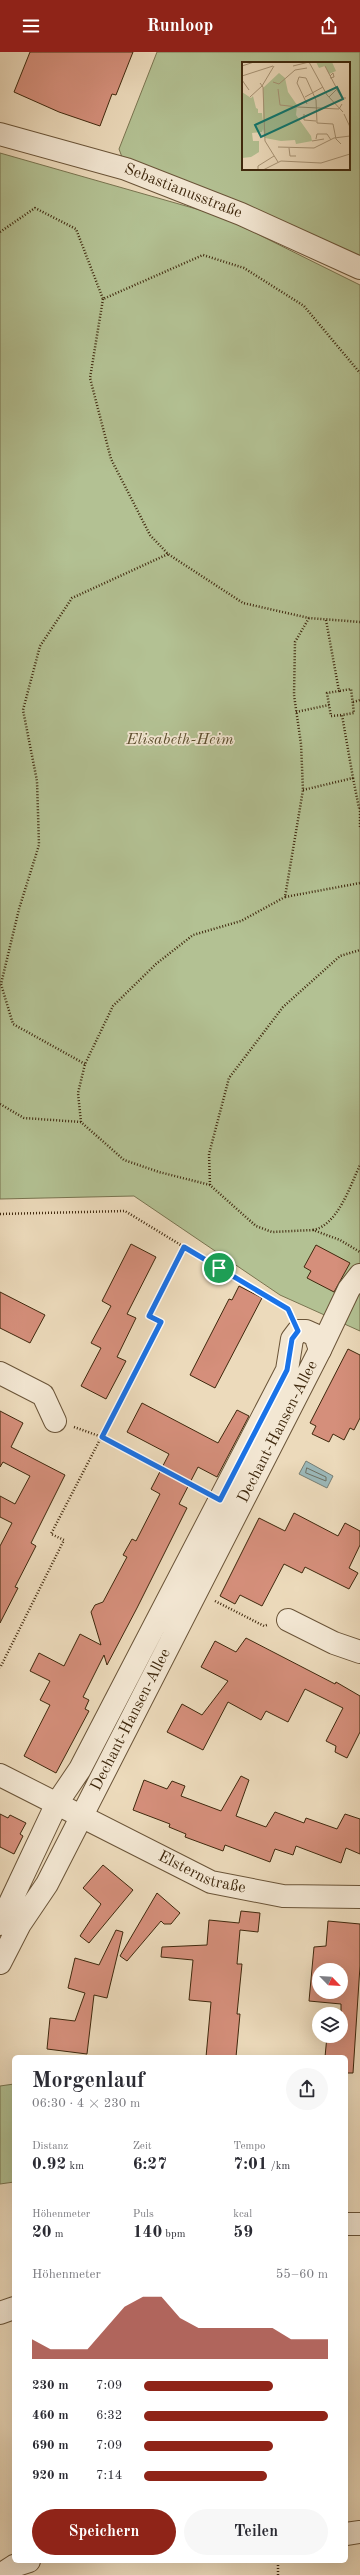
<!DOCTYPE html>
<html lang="de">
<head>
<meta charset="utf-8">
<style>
  :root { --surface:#fff; --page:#f7f7f7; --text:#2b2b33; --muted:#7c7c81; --accent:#8f2418 }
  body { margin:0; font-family:"Old Standard TT",serif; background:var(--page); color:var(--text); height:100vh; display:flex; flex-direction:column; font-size:15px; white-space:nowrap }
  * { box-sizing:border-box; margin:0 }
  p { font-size:13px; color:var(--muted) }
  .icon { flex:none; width:22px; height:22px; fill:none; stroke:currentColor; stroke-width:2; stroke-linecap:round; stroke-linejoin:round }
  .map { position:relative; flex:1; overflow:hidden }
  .panel { position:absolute; left:12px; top:2003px; width:336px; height:508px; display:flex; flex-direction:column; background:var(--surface); border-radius:6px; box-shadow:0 4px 16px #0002 }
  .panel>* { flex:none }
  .needle { width:26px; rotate:115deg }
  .fabs { position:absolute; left:312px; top:1911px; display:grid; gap:8px }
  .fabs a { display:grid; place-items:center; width:36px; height:36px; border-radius:50%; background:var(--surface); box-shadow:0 4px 16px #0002; font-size:20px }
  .pin { position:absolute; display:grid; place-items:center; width:34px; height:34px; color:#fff; margin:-17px; border:2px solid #fff; border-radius:50%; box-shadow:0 1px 4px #0007 }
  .round { display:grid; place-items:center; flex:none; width:42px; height:42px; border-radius:21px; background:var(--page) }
  .head { display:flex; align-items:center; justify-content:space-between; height:68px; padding:0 20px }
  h1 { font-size:22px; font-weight:600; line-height:30px }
  .figures { display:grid; grid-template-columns:repeat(3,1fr); gap:6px; height:68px; padding:4px 20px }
  .figures div { display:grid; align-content:center }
  .figures b { font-size:17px; font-weight:600 }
  .figures small { font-size:11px; font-weight:400 }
  .figures p { font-size:11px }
  .chart { height:112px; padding:8px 20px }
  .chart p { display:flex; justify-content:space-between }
  .chart svg { width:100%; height:72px; margin-top:4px; fill:var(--accent); opacity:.7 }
  .cta { display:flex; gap:8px; margin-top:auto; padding:8px 20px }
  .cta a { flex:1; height:46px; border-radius:24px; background:var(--accent); color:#fff; font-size:16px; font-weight:600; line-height:46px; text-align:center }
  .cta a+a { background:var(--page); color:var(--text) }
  ul { padding:0 20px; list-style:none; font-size:13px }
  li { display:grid; grid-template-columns:64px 48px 1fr; align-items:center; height:30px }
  li i { height:10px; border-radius:5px; background:var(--accent) }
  header { display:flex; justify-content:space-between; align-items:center; height:52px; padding:0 20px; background:var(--accent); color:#fff; font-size:18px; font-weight:600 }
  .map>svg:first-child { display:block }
  .green { fill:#b3c193; stroke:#797450; fill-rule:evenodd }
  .water { fill:#9bb8b9; stroke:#767e74 }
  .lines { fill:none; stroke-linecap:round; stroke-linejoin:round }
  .shore { stroke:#6d7063; stroke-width:1 }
  .building { fill:#d58f7b; stroke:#3f280d; fill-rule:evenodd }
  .minor-casing { stroke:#6a5438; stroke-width:24 }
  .tertiary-casing { stroke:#6a5438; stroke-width:24 }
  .path { stroke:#3f280d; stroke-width:2.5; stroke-dasharray:1 2; stroke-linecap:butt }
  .minor { stroke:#f3e7d3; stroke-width:22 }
  .tertiary { stroke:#f3e7d3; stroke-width:22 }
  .route-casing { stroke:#fff; stroke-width:8 }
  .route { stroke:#1a73e8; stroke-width:5 }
  .labels { text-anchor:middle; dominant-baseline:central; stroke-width:3.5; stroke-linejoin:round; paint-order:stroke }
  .street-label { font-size:16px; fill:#3f280d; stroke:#f3e7d3 }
  .park-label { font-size:16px; font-style:italic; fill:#5c4e2e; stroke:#f3e7d3 }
  .inset-road { fill:none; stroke:#a79375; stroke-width:1 }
  .view { fill:#0f766e; fill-opacity:0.15; stroke:#0f766e; stroke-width:2 }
  .inset-edge { fill:none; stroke:#3f280d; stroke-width:2 }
</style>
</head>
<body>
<header><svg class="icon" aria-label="menu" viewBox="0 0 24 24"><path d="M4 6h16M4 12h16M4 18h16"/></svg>Runloop<svg class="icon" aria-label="share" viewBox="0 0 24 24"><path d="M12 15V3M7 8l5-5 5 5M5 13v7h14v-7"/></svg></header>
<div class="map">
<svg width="360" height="2523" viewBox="0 0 360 2523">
  <rect width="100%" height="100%" fill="#ecdabb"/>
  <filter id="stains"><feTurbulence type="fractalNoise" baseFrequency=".005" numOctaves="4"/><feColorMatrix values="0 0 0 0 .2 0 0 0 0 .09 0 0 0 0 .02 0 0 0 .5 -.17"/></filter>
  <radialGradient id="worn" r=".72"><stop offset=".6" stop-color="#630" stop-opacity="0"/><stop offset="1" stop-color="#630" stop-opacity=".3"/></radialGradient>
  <path class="green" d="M157 0H360V216L126 116 119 97ZM243 11H349V117H243Z
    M0 101 221 164 360 233V1279L280 1243 134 1144 0 1147Z
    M14 2032V2130L0 2132V2034Z"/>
  <path class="water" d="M306 1409 333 1424 327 1436 299 1422Z"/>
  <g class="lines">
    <path class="shore" d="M307 1416 326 1425V1429L306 1421Z"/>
  </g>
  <path class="building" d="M30 0H133L116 43 112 42 100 74 59 60 14 40Z
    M131 1192 156 1205 127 1262 136 1266 117 1305 126 1309 106 1347 81 1334 101 1296 91 1291 111 1254 102 1249Z
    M316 1193 350 1211 334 1240 307 1226 311 1219 304 1215Z
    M239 1234 262 1246 215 1336 190 1323 229 1247 232 1248Z
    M0 1240 45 1263 30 1291 0 1276Z
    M348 1297 360 1303V1366L354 1378 350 1376 344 1388 333 1382 329 1390 312 1382 316 1374 310 1371Z
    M142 1351 218 1391 237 1358 249 1364 217 1425 198 1415 179 1452 187 1456 137 1556 107 1613 104 1603 83 1645 89 1648 85 1657 89 1659 56 1721 24 1704 50 1653 40 1648 50 1629 30 1619 39 1601 64 1614 80 1582 101 1593 91 1560 95 1553 103 1550 127 1505 123 1503 132 1487 136 1489 160 1442 151 1437 169 1402 127 1380Z
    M0 1359 23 1371 11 1395 65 1423 31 1491 36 1494 15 1535 18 1536 0 1571V1494L12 1471 0 1465V1444L15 1452 30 1424 3 1410 0 1415Z
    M294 1461 338 1484 345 1471 360 1479V1493L349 1516 358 1521 349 1537 305 1515 302 1521 284 1512 262 1554 240 1543 235 1552 220 1544 259 1466 285 1479Z
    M246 1586 335 1632 336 1630 360 1644V1680L347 1706 335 1700 336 1694 326 1689 343 1656 305 1637 288 1670 266 1659 261 1668 228 1650 203 1698 167 1680 182 1652 202 1663 228 1629 201 1615 215 1589 236 1600Z
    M241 1724 249 1728 236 1764 266 1775 275 1760 304 1771 306 1766 337 1777 345 1762 360 1767V1802L346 1796 341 1811 296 1794 293 1803 275 1797 270 1810 225 1793 223 1799 185 1785 186 1782 169 1775 170 1772 133 1758 144 1728 167 1737 172 1729 185 1734 181 1744 221 1759Z
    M0 1762 8 1766 10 1763 26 1771 20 1782 23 1784 14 1802 0 1795Z
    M103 1813 133 1838 89 1891 80 1884 101 1852 83 1836Z
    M157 1841 180 1861 171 1872H164L161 1869 127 1909 120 1904Z
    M241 1859 260 1861 258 1880 240 1878 237 1912H242L237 1962H240L236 2005H206L211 1950 189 1948 193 1908 161 1905 162 1895 207 1893 209 1868 239 1871Z
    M328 1869 360 1872V1914L353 2021H346V2005H325L327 1984H341V1952L309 1949 314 1895 326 1894ZM319 1918H341V1940H319Z
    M116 1878 123 1880 107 1946 94 1943 87 2002 47 1997 50 1966 75 1969 85 1941 68 1936 75 1906 99 1913Z"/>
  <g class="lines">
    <g class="minor-casing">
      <g id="minor">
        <path id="s1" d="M0 82 126 117 241 162 360 216"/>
        <path d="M320 1298 349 1237 360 1223"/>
        <path d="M0 1321 43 1343 55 1369"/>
        <path d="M288 1568 334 1591 360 1600"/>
        <path id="s2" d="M0 1723 211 1830 283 1844 360 1845"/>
        <path d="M0 1872 57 1751 80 1717 287 1318 292 1287 298 1279H306L315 1283 320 1298 47 1832 20 1872 0 1911"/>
        <path d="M346 2482 360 2480"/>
        <path d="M0 2523 14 2514 29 2509"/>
      </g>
    </g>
    <g class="tertiary-casing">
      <path id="tertiary" d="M346 2172H360
        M0 2261 14 2256"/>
    </g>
    <path class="path" d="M0 180 35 156 76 177 103 247 203 203 244 216 304 254 360 321
      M103 247 90 326 111 407 150 483 168 502 243 551 309 566 360 570
      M309 566 295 590 294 643 301 692 303 738 285 845 360 831
      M326 568 339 639 327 641 329 653
      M353 650 360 648
      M296 660 329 653 331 664 342 663
      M353 726 359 756
      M303 738 353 726 342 663 354 661 351 637 339 639
      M360 756V777
      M85 1012 13 972 1 932 19 857 39 793 37 729 23 658 40 594 72 546 168 502
      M0 1052 24 1066 81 1070 124 1108 159 1120 210 1133 256 1174 272 1180 313 1178 340 1188 360 1200
      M81 1070 78 1041 85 1012 113 954 156 912 193 883 241 869 285 845
      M210 1133 209 1102 229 1026 283 955 340 904 360 898
      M0 1162 125 1159 184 1195 149 1264 161 1270 51 1482 64 1488 0 1616
      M313 1178C338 1173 350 1134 360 1113
      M184 1195 288 1257 290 1261
      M74 1375 102 1385 202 1438
      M215 1549 264 1574 267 1573
      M278 2523V2509"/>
    <use href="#minor" class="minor"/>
    <use href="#tertiary" class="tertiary"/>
  </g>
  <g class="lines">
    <g class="route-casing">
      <path id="route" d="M184 1195 288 1257 298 1279 292 1287 287 1318 220 1448 102 1385 161 1270 149 1264Z"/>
    </g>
    <use href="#route" class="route"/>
  </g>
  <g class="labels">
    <g class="street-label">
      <text stroke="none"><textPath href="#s1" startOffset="192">Sebastianusstraße</textPath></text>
      <text transform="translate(278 1380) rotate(-63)">Dechant-Hansen-Allee</text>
      <text transform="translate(131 1668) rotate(-63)">Dechant-Hansen-Allee</text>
      <text stroke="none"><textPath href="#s2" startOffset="225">Elsternstraße</textPath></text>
    </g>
    <g class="park-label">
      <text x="180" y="688">Elisabeth-Heim</text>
    </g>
  </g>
  <g transform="translate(242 10)">
    <rect width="108" height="108" fill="#ecdabb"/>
    <path d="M74 0H90L94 9 87 12 83 4 77 6ZM37 11 43 16 46 30 55 43 54 53 69 74 70 79 54 82 53 78 39 79 23 76 21 67 20 70 10 71 11 79H17V90L9 95 0 96V30L9 36 11 34 14 46 16 47V51H20L21 59V26Z" fill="#b3c193"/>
    <path class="inset-road" d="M67 0 85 33 101 50M0 4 12 0M51 4 67 0M83 4 95 27 87 35M0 14 31 4M88 14 91 11 92 15 88 16M57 15 64 16 74 38 75 61 91 62 94 77 99 82M57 15 55 21 65 42M0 18 7 28M31 20 37 22 53 8 65 6M18 21 21 25 23 79 36 100M36 27 38 43 56 45M95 28 100 36H104M8 35 20 24 32 4M63 35 81 25M56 45 97 47 100 42M62 52V58L74 59M102 52 108 65M74 77 75 72H85L89 78M70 79 82 77M36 85 72 86 92 76 108 74M47 86 48 94H54M16 108V104L32 94M21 108 39 99 79 101 108 92"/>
    <path class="view" d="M95 25 101 37 19 75 13 63Z"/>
    <rect width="108" height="108" class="inset-edge"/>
  </g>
  <rect width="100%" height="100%" filter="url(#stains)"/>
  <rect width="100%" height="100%" fill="url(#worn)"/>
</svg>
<div class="fabs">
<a><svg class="needle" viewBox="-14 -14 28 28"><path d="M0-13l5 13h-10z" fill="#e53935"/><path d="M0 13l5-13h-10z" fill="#7c7c81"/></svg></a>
<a><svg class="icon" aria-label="layers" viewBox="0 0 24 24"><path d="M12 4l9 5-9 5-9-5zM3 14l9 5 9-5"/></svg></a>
</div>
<div class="pin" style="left:219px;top:1216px;background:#1e9e55"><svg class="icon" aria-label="arrive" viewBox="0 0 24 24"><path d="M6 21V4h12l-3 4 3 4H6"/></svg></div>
<section class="panel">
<div class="head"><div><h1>Morgenlauf</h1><p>06:30 · 4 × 230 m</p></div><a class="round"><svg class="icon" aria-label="share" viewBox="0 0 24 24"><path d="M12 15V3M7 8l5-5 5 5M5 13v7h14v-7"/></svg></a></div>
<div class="figures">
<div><p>Distanz</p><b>0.92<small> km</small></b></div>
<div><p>Zeit</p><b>6:27</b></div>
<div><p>Tempo</p><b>7:01<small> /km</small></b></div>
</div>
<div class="figures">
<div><p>Höhenmeter</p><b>20<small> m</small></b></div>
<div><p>Puls</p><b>140<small> bpm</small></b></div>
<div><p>kcal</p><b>59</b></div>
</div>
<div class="chart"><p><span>Höhenmeter</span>55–60 m</p>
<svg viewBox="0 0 160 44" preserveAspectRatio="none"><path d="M0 44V32L10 38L20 38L30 38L40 25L50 12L60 6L70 6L80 19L90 25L100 25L110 25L120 25L130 25L140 32L150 32L160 32V44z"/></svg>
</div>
<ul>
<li><b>230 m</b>7:09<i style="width:70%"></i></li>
<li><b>460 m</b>6:32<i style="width:100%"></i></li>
<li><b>690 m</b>7:09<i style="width:70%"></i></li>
<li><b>920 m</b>7:14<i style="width:67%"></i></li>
</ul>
<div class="cta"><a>Speichern</a><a>Teilen</a></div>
</section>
</div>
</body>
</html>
